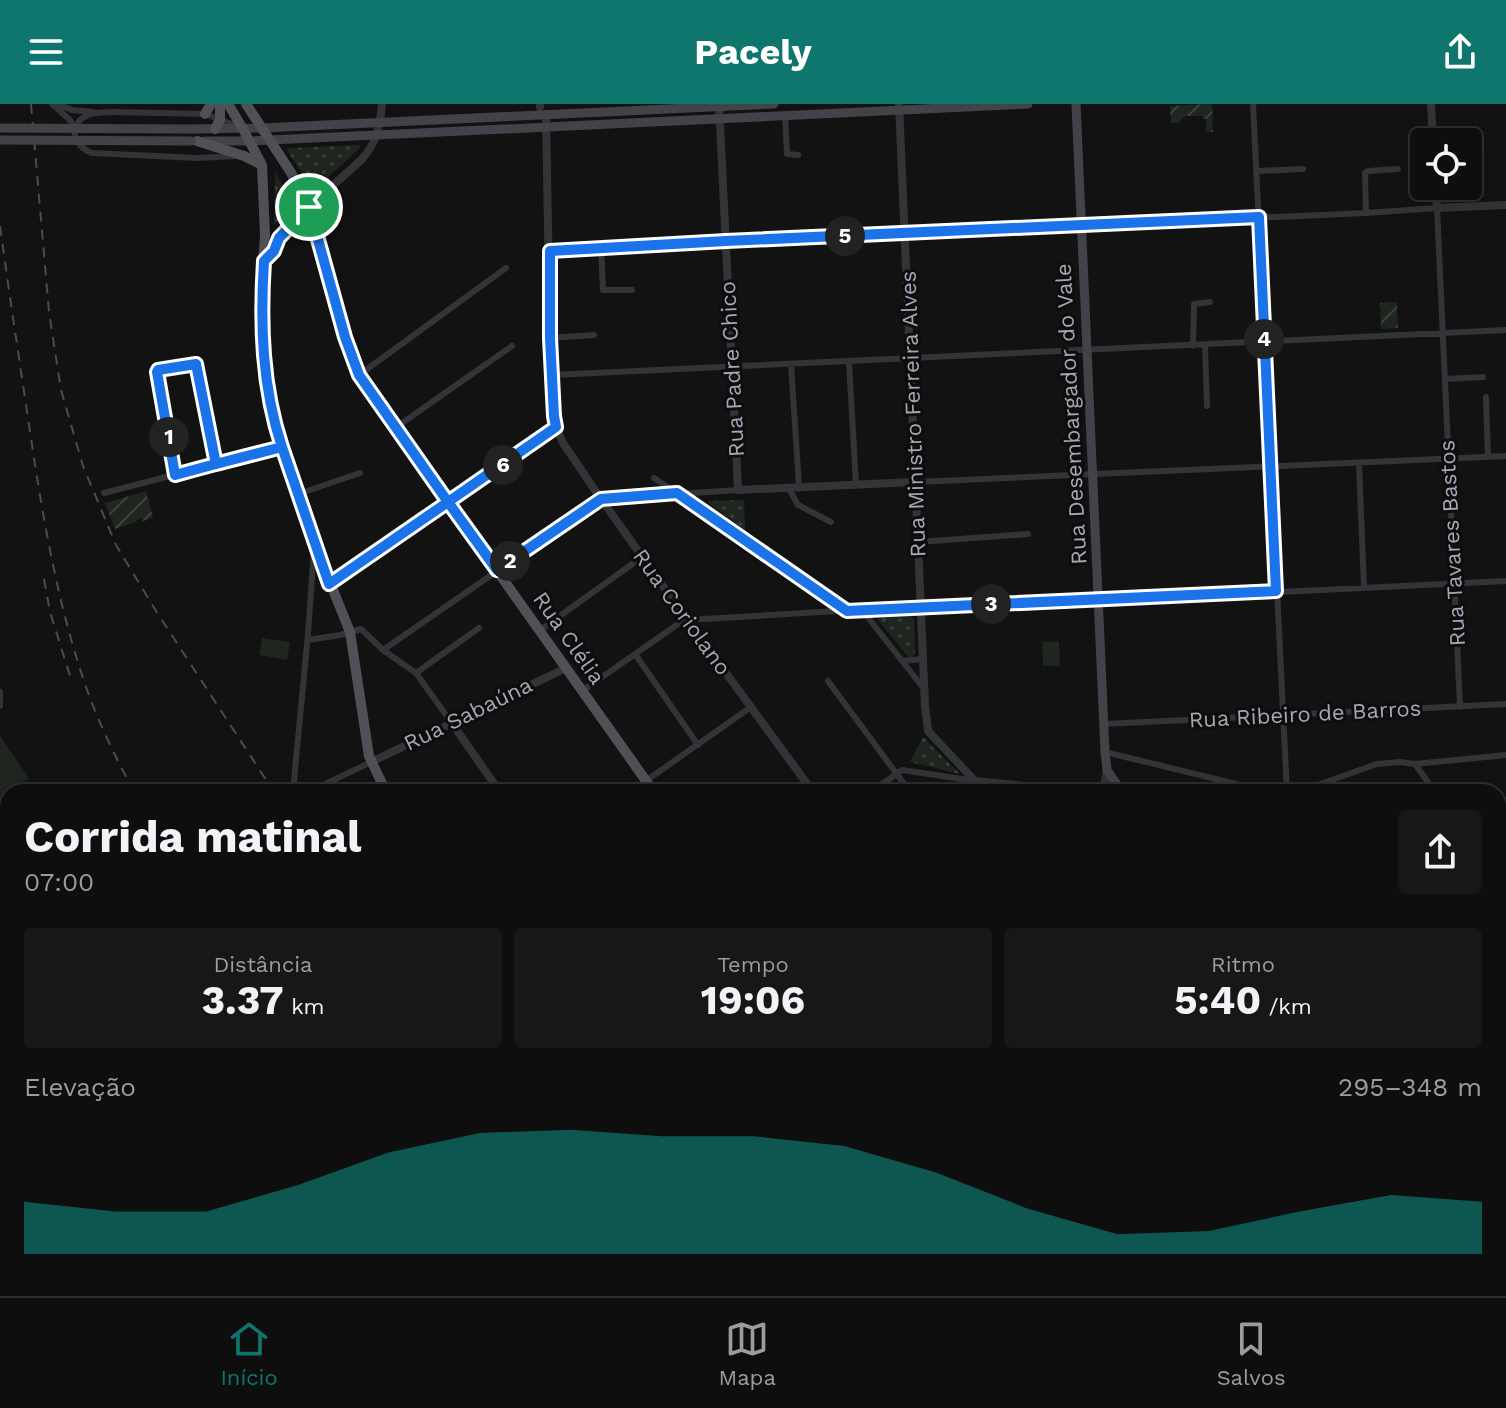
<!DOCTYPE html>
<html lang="pt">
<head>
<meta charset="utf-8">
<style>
  :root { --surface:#0e0e0e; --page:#171717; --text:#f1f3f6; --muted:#9b9c9e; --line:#2e2e2e; --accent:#0f766e }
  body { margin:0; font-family:"Work Sans",sans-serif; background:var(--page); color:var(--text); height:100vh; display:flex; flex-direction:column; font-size:30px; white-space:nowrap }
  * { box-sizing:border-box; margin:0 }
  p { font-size:26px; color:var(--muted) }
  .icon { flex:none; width:44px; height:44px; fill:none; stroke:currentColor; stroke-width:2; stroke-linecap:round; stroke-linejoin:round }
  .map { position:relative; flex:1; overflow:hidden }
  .drawer { position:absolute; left:0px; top:680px; width:1506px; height:512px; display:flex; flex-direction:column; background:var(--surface); border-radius:24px 24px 0 0; box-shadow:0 8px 32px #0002,0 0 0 2px var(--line) }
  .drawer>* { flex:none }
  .buttons { position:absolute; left:1410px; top:24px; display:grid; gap:16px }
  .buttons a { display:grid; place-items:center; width:72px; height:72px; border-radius:8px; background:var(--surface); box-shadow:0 8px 32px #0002,0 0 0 2px var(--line); font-size:40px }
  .pin { position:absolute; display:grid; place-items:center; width:68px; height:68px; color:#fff; margin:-34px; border:4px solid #fff; border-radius:50%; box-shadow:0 2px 8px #0007 }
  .km { position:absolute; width:40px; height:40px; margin:-20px; border-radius:50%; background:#222; color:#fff; font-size:22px; line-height:40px; text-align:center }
  .round { display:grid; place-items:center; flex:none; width:84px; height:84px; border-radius:8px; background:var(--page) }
  .overview { display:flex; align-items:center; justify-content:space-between; height:136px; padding:0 24px }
  h1 { font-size:44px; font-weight:700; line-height:60px }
  .metrics { display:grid; grid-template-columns:repeat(3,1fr); gap:12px; height:136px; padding:8px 24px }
  .metrics div { display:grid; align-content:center; border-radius:8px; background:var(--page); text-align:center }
  .metrics b { font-size:40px; font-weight:700 }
  .metrics small { font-size:22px; font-weight:400 }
  .metrics p { font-size:22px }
  .chart { height:224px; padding:16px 24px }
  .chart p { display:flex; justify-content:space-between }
  .chart svg { width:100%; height:144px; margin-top:8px; fill:var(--accent); opacity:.7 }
  header { display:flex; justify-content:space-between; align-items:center; height:104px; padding:0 24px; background:var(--accent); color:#fff; font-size:36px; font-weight:700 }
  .dock { display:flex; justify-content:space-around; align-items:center; height:112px; border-top:2px solid var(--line); background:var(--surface); font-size:22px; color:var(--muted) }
  .dock a { display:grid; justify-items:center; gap:4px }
  .dock .current { color:var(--accent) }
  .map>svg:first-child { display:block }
  .grass { fill:#1e261f }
  .park { fill:url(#park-dots) }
  .garden { fill:url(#garden-furrows) }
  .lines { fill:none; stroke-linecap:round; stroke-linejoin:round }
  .minor { stroke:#333438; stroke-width:6 }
  .tertiary { stroke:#333438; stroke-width:8 }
  .secondary { stroke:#414348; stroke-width:9 }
  .primary { stroke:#4f5157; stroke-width:10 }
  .rail { stroke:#4a4c51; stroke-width:2; stroke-dasharray:10 8; stroke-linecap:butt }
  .secondary-bridge { stroke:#414348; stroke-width:9 }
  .route-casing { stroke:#fff; stroke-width:16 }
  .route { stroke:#1a73e8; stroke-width:10 }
  .labels { text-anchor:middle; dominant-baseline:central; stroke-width:6; stroke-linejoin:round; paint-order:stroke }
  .street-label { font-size:22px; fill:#a4a8b4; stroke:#0d0d0e }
</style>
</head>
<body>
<header><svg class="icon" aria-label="menu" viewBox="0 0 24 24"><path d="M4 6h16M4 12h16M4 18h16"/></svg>Pacely<svg class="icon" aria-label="share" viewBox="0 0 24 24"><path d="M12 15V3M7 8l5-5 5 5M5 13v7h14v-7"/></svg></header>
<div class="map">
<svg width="1506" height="1192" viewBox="0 0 1506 1192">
  <defs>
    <pattern id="park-dots" width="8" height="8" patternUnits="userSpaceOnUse" patternTransform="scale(2)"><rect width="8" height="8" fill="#1e261f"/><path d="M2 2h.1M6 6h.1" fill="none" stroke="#3c433d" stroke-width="1.8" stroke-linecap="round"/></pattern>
    <pattern id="garden-furrows" width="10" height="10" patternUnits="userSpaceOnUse" patternTransform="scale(2)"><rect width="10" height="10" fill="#1e261f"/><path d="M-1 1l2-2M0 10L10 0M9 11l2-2" fill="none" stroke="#3c433d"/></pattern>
  </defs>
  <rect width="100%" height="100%" fill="#121213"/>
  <path class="grass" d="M262 534 290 538 287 556 259 551Z
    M1059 537 1060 562H1043L1042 538Z
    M0 632 29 674 0 694Z"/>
  <path class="park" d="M360 41V44L313 87 287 46 289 44Z
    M275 68 295 102 274 121Z
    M744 396 745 426 708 399 709 397Z
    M911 512 914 515 915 550 912 553 909 554 878 516 880 514Z
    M923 633 960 670 910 658Z"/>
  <path class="garden" d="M1212 0 1213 28H1206V15H1203L1202 12H1185L1178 19H1171L1170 2Z
    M1397 198 1398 224 1381 225 1380 199Z
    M146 387 153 414 143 417 142 414 136 416V418L115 425 105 399Z"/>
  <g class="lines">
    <path class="minor" d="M52 0 70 16 75 25
      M57 0 72 6 93 8
      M1253 0 1287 688
      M785 12 787 50 798 51
      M237 22 205 10 114 8C105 8 96 8 88 11 67 20 73 42 92 49L197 54 237 52
      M1256 67 1303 65
      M1366 109 1365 69 1368 67 1398 65
      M601 143 603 186H632
      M550 147 726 137 1366 109 1437 104 1460 603
      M550 234 594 231
      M1205 241 1207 302
      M1193 242 1194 200 1210 198
      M849 258 856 380
      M791 260 799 382
      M359 271 506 164
      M552 271 1506 226
      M1445 275 1483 273
      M1486 293 1488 353
      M395 324 512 242
      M1359 359 1364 483
      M175 371 157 268 158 266 196 260 216 360
      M654 374 847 507
      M915 378 1506 352
      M788 383 798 401 831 418
      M104 389 282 343
      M298 390 360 369
      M918 438 1028 430
      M329 480 556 323
      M862 506 925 586
      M539 527 642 453
      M308 536 340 531 361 525 383 546 416 569 451 618
      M383 546 601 395 738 386
      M635 550 698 641
      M902 557 923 555
      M416 569 479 524
      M828 577 910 688
      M582 587 681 518 687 516 921 502 1096 497 1506 477
      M0 588V602
      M1104 620 1506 600
      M1105 648 1269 688
      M1415 660 1435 688
      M297 688 294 679 295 666 308 530 314 445
      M309 688 371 658
      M630 688 751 603
      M871 688 902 666 975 677
      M1298 688 1377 660 1400 658 1415 660 1506 651
      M1498 725 1506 723
      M1498 777 1506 788
      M1498 856 1506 850
      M1498 918 1506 912
      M1498 994 1506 1005
      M0 1077 8 1063
      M0 1109 8 1114
      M1498 1178 1506 1173
      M1323 1184 1329 1192
      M1024 1192 1035 1184
      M1248 1192 1259 1184"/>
    <path class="tertiary" d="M540 0V3
      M719 0 738 386 915 378
      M899 0 925 602 928 627 975 677 1086 688
      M1431 0 1433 38
      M546 11 550 234 556 323 563 339 601 395 683 510 813 688
      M1435 82 1437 104 1506 101
      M264 157C275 146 280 133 291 121 313 97 339 77 362 55 377 38 380 22 382 0
      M451 618 500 688
      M371 658 566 564
      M1097 688 1104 682 1107 666
      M856 1184 862 1192
      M1167 1184 1173 1192
      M87 1192 91 1184
      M803 1192 814 1184"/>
    <path class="secondary" d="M1076 0 1105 648 1107 666 1122 688
      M553 23H554H547L1028 0
      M192 25 262 24 774 0
      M205 37H249L550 23
      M1477 1184 1482 1192"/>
    <path class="primary" d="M228 0 243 25 262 61 265 131 261 196 262 226 263 249 270 300 278 330 315 441 350 528 369 652 386 688
      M246 0 290 67 305 94 320 138 345 233 364 279 654 688
      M205 10 211 0
      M215 25 220 16V0
      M197 37 244 52 262 61
      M687 1184 693 1192
      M1010 1184 1015 1192"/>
    <path class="rail" d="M31 0 49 208 61 286 83 362 116 441 156 507 274 688
      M0 122C9 188 19 254 29 321 42 408 56 494 84 577 97 616 115 652 134 688
      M44 475 50 508 71 575
      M488 1184 494 1192
      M588 1184 593 1192"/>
    <path class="secondary-bridge" d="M0 24 192 25
      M0 36 191 37"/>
  </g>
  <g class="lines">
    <g class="route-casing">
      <path id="route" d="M309 103 279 134 274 147 264 157C260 220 262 283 282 343L216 360 196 260 158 266 157 268 175 371C211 361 246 352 282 343L329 480 448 398 497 466 601 395 677 389 847 507 1276 487 1259 113 726 137 550 147V234L554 312 556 323 448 398 359 271 345 233 309 103"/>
    </g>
    <use href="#route" class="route"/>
  </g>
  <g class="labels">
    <g class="street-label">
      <text transform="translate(732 265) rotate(-93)">Rua Padre Chico</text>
      <text transform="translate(913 310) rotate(-92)">Rua Ministro Ferreira Alves</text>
      <text transform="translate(1071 310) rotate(-93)">Rua Desembargador do Vale</text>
      <text transform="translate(1452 439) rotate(-93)">Rua Tavares Bastos</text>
      <text transform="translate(682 508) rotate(54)">Rua Coriolano</text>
      <text transform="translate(569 534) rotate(55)">Rua Clélia</text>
      <text transform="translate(468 610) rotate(-26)">Rua Sabaúna</text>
      <text transform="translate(1305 610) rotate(-3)">Rua Ribeiro de Barros</text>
    </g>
  </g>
</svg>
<div class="buttons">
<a><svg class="icon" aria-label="locate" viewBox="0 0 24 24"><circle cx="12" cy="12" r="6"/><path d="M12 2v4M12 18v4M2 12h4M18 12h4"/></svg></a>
</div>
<div class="pin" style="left:309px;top:103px;background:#1e9e55"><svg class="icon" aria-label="arrive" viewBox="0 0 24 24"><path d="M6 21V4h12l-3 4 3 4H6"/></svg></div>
<b class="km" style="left:169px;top:333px">1</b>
<b class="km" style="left:510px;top:457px">2</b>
<b class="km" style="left:991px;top:500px">3</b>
<b class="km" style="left:1264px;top:235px">4</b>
<b class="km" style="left:845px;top:132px">5</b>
<b class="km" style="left:503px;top:361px">6</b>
<section class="drawer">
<div class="overview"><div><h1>Corrida matinal</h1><p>07:00</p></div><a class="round"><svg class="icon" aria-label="share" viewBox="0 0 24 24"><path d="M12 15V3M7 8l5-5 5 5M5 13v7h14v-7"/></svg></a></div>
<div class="metrics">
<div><p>Distância</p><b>3.37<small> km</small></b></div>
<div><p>Tempo</p><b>19:06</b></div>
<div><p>Ritmo</p><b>5:40<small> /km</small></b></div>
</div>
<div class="chart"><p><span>Elevação</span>295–348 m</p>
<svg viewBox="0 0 160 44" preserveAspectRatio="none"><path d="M0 44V28L10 31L20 31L30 23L40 13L50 7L60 6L70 8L80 8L90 11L100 19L110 30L120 38L130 37L140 31L150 26L160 28V44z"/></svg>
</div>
</section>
</div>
<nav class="dock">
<a class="current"><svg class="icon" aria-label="home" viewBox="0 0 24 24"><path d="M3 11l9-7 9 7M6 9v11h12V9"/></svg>Início</a>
<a><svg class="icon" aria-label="map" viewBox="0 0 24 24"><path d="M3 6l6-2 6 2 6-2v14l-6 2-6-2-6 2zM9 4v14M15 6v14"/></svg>Mapa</a>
<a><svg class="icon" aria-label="saved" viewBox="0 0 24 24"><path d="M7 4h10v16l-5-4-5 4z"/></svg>Salvos</a>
</nav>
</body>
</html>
